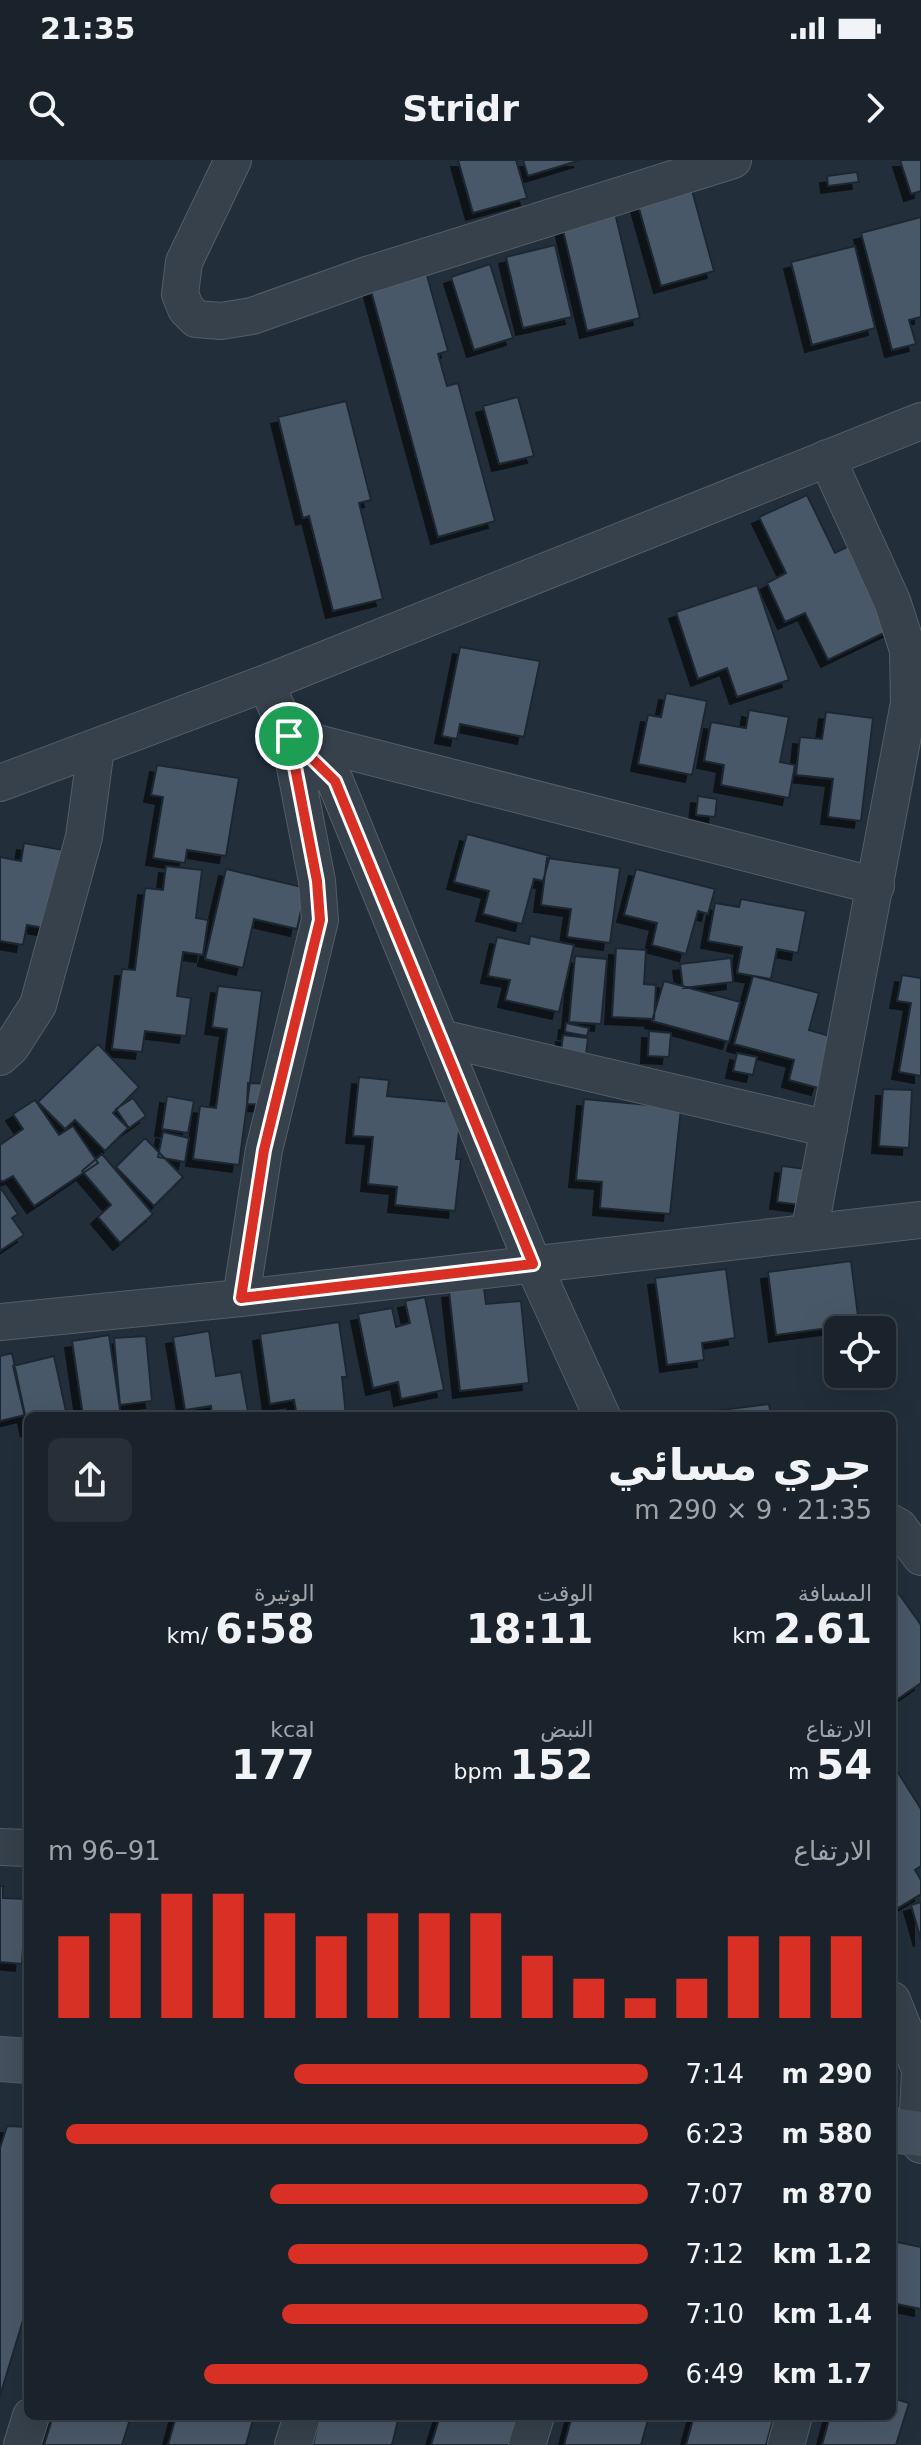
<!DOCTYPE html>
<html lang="ar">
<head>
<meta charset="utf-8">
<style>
  :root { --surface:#1a232c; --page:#272f38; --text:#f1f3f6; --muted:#9fa4a9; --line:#384048; --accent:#d93025 }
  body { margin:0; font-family:"DejaVu Sans","Noto Naskh Arabic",sans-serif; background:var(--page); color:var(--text); direction:rtl; height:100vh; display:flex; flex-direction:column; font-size:30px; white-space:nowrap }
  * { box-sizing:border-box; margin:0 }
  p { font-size:26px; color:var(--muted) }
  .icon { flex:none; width:44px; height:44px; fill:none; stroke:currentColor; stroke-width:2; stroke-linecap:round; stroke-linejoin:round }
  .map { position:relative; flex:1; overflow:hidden; direction:ltr }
  .side { position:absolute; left:24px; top:1252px; width:872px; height:1008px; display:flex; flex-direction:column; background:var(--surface); border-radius:12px; box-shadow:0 8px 32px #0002,0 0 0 2px var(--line); direction:rtl }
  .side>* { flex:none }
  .buttons { position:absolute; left:824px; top:1156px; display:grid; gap:16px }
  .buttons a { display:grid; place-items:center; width:72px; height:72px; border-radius:12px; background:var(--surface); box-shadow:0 8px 32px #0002,0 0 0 2px var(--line); font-size:40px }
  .pin { position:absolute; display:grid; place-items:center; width:68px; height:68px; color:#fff; margin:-34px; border:4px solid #fff; border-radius:50%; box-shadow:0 2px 8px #0007 }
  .round { display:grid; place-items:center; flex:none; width:84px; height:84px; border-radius:12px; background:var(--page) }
  .summary { display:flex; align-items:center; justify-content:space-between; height:136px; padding:0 24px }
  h1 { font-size:44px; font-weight:600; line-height:60px }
  .metrics { display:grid; grid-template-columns:repeat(3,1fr); gap:12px; height:136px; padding:8px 24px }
  .metrics div { display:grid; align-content:center }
  .metrics b { font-size:40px; font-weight:600 }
  .metrics small { font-size:22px; font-weight:400 }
  .metrics p { font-size:22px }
  .chart { height:224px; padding:16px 24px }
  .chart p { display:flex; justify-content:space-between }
  .chart svg { width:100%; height:144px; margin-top:8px; stroke:var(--accent); stroke-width:6 }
  ul { padding:0 24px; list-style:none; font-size:26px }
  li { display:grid; grid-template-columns:128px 96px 1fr; align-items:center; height:60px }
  li i { height:20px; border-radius:10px; background:var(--accent) }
  .status { display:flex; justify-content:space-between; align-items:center; height:56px; padding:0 40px; background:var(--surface); direction:ltr }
  .status svg { height:22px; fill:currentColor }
  header { display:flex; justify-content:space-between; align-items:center; height:104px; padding:0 24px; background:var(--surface); font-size:36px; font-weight:600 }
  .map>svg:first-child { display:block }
  .building { fill:#4a5967; stroke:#1d2832; stroke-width:2; filter:url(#shadow) }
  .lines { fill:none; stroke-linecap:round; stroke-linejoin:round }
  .street-casing { stroke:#545e69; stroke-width:38 }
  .secondary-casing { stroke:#545e69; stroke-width:46 }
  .street { stroke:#36414b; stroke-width:36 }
  .secondary { stroke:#44505e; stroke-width:44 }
  .route-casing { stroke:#fff; stroke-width:16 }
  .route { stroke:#d93025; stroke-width:10 }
</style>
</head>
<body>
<div class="status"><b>21:35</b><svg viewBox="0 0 49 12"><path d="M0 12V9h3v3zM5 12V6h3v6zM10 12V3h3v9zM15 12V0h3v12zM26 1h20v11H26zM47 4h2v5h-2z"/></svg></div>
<header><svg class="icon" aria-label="forward" viewBox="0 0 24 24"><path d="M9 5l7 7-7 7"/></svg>Stridr<svg class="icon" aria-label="search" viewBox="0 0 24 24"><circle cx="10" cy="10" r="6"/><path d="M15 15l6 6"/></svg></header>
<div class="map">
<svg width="921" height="2285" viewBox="0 0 921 2285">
  <defs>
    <filter id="shadow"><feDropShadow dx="-7" dy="7" stdDeviation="0" flood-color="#0009"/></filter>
  </defs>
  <rect width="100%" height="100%" fill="#222f3b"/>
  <path class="building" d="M458 0H516L527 38 473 53Z
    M523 0H581L528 16Z
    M900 0H921V31L911 34Z
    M857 12 859 22 828 26 827 16Z
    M690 23 714 111 661 126 636 38Z
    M615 53 640 158 587 171 562 66Z
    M921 57V157L909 160 916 184 892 190 861 73Z
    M555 85 572 157 523 168 506 97Z
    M855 86 875 168 812 185 791 102Z
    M490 104 513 178 474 190 451 117Z
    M426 112 448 191 438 194 447 226 458 223 495 361 438 377 370 127Z
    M518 237 534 296 499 304 483 246Z
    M346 241 371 340 359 343 383 439 333 451 309 356 303 358 278 257Z
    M807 335 835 393 849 386 890 470 828 500 805 453 785 462 767 423 786 413 759 357Z
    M757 425 789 520 737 537 727 508 698 519 676 452Z
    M460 487 540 501 524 577 460 564 457 579 442 576Z
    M666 533 707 541 692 615 638 604 648 555 661 557Z
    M749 550 789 557 780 602 795 605 789 638 721 625 724 605 704 601 711 562 746 568Z
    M826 552 873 558 861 661 828 657 833 619 796 615 800 577 822 579Z
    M157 605 239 618 226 696 187 690 185 703 153 698 163 637 151 635Z
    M698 636 717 639 715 657 696 655Z
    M467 674 550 696 543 721 534 719 522 764 483 754 489 731 454 722Z
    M24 683 63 690 49 769 27 765 23 785 0 781V697L21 701Z
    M547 698 620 708 610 783 567 777 571 749 541 745Z
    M166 706 202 710 196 758 208 760 203 795 183 792 177 836 191 838 186 876 145 871 142 892 112 889 122 809 135 810 145 728 163 730Z
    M226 709 306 728 297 769 254 759 243 808 205 799Z
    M636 709 715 729 708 754 698 751 686 794 652 785 657 763 624 755Z
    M741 739 806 751 798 793 777 789 771 819 737 813 742 787 708 781 715 743 739 747Z
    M530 776 574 785 559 852 505 840 510 820 488 816 497 777 529 784Z
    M616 788 646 790 644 824 656 825 654 859 612 857Z
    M575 796 607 799 601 864 569 862Z
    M731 798 733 822 683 828 680 804Z
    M902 815 921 818V916L899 912 911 843 897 841Z
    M753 816 819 833 809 870 833 877 818 928 789 920 794 900 734 884Z
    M664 821 740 842 729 882 652 861Z
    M218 826 262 831 239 1005 193 999 200 946 216 948 227 869 212 867Z
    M566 863 589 868 587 876 565 872Z
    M649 871 671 873 669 897 648 896Z
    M563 875 588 878 586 894 561 892Z
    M98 884 139 927 113 953 128 968 105 991 75 960 65 969 38 942Z
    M737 893 757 897 753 915 733 911Z
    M359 917 389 920 387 936 462 943 456 999H461L455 1051 395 1045 397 1027 368 1024 373 977 353 976Z
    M248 923 277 924V945L247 944Z
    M883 929 912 930 909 988 879 986Z
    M167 936 194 941 188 973 162 969Z
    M133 938 146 956 129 968 116 949Z
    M584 939 681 948 670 1054 600 1048 602 1022 576 1020Z
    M35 940 59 975 73 966 98 1003 34 1046 13 1016 2 1022 0 1019V985L23 969 13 954Z
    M163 972 189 978 185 1002 158 997Z
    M145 978 183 1017 154 1046 116 1007Z
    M102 994 153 1054 120 1083 98 1057 111 1045 82 1011Z
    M782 1006 814 1010 810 1046 777 1042Z
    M0 1027 18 1054 12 1058 24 1075 0 1091Z
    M851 1101 859 1164 776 1175 768 1112Z
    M726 1109 735 1178 702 1183 704 1200 667 1205 655 1118Z
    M484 1128 486 1144 521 1141 529 1223 460 1231 449 1131Z
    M425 1137 444 1230 401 1239 398 1222 373 1228 358 1154 392 1148 396 1167 410 1163 405 1141Z
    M339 1162 347 1217H342L346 1256H297L294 1240 270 1244 260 1174Z
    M209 1171 216 1216 241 1212 248 1252 212 1256 211 1246 185 1250 173 1177Z
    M109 1175 121 1256H83L72 1181Z
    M146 1176 152 1241 120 1245 114 1178Z
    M12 1193 25 1255 0 1261V1196Z
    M54 1196 67 1256H28V1270L13 1206Z
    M769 1244 771 1256H707L706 1252Z
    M892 1424 921 1465V1523L892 1543Z
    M892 1603 921 1649V1706L915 1710 921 1720V1734L898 1748 892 1738Z
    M0 1726H3V1738L26 1739 22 1804 0 1802Z
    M921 1742V1780L911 1745Z
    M7 1966 28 1967V2144L0 2236V1988Z
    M892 2081 921 2087V2149L892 2143Z
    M892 2238 909 2243 896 2285H822L830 2256H892Z
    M53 2256H131L122 2285H44Z
    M176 2256H254L246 2285H168Z
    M320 2256H399L392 2285H313Z
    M440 2256H519L511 2285H431Z
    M572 2256H649L641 2285H564Z
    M694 2256H774L766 2285H686Z"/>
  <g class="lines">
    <g class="street-casing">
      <path id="street" d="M233 0 184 102 180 134 186 149 196 159 221 161 252 156 367 115 733 0
        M266 523 289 576 335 621 533 1104 602 1256
        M0 623 266 523 921 261
        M441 878 829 969
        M0 897 11 887 38 845 84 677 96 588
        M809 1073 909 543 908 490 892 441 827 298
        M241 1138 264 990 320 760 317 721 289 576 876 726
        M0 1162 241 1138 921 1060
        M892 1363 899 1367 921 1397
        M0 1687 28 1688
        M892 1840 921 1912
        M920 1911 917 1973 921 1985
        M22 2285 31 2256
        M293 2285 302 2256
        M527 2285 536 2256
        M786 2285 794 2256"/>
    </g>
    <g class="secondary-casing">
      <path id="secondary" d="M0 1899 28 1901
        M892 1970 921 1974"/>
    </g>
    <use href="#street" class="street"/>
    <use href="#secondary" class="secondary"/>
  </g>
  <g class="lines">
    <g class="route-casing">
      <path id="route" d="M289 576 335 621 533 1104 241 1138 264 990 320 760 317 721Z"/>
    </g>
    <use href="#route" class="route"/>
  </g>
</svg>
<div class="buttons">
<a><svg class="icon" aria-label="locate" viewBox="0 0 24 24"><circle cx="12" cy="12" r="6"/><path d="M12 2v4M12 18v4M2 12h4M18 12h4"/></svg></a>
</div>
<div class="pin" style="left:289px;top:576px;background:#1e9e55"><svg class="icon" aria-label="arrive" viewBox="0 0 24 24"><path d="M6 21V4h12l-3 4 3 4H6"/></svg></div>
<section class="side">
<div class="summary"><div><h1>جري مسائي</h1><p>21:35 · 9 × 290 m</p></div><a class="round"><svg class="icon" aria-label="share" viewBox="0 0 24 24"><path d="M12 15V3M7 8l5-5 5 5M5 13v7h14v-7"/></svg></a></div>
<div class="metrics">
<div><p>المسافة</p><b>2.61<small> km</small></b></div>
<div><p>الوقت</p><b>18:11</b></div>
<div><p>الوتيرة</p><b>6:58<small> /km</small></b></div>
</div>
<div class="metrics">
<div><p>الارتفاع</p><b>54<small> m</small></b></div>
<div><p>النبض</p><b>152<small> bpm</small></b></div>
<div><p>kcal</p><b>177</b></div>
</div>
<div class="chart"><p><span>الارتفاع</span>91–96 m</p>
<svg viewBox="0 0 160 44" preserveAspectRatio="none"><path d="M5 44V19M15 44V12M25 44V6M35 44V6M45 44V12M55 44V19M65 44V12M75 44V12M85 44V12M95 44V25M105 44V32M115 44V38M125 44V32M135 44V19M145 44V19M155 44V19"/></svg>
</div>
<ul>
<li><b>290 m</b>7:14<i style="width:59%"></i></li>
<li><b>580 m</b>6:23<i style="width:97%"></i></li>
<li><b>870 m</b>7:07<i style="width:63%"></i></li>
<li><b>1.2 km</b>7:12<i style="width:60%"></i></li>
<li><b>1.4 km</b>7:10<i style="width:61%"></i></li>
<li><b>1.7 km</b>6:49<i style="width:74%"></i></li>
</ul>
</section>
</div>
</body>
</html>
